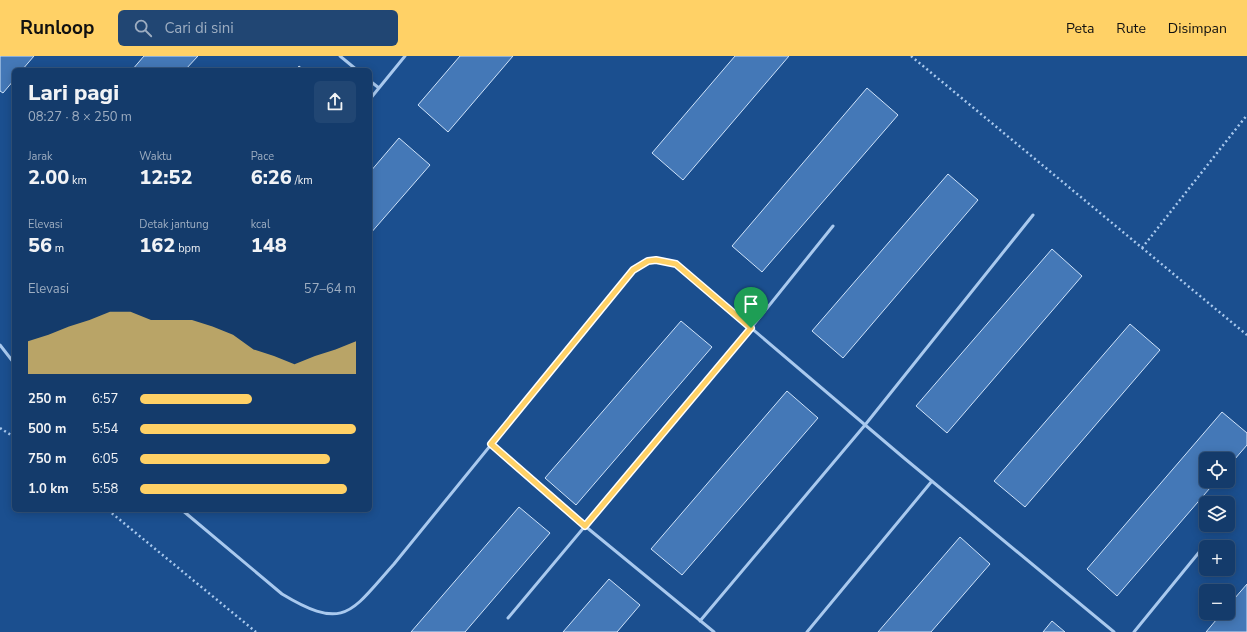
<!DOCTYPE html>
<html lang="id">
<head>
<meta charset="utf-8">
<style>
  :root { --surface:#143b6b; --page:#214673; --text:#f1f3f6; --muted:#9dadc1; --line:#33557e; --accent:#ffd166 }
  body { margin:0; font-family:"Nunito Sans",sans-serif; background:var(--page); color:var(--text); height:100vh; display:flex; flex-direction:column; font-size:15px; white-space:nowrap }
  * { box-sizing:border-box; margin:0 }
  p { font-size:13px; color:var(--muted) }
  .icon { flex:none; width:22px; height:22px; fill:none; stroke:currentColor; stroke-width:2; stroke-linecap:round; stroke-linejoin:round }
  .map { position:relative; flex:1; overflow:hidden }
  .side { position:absolute; left:12px; top:12px; width:360px; height:444px; display:flex; flex-direction:column; background:var(--surface); border-radius:6px; box-shadow:0 2px 10px #0003,0 0 0 1px var(--line) }
  .side>* { flex:none }
  .controls { position:absolute; left:1199px; top:396px; display:grid; gap:8px }
  .controls a { display:grid; place-items:center; width:36px; height:36px; border-radius:6px; background:var(--surface); box-shadow:0 2px 10px #0003,0 0 0 1px var(--line); font-size:20px }
  .pin { position:absolute; display:grid; place-items:center; width:34px; height:34px; color:#fff; margin:-41px -17px; border-radius:50% 50% 50% 0; rotate:-45deg; box-shadow:0 0 4px #0007 }
  .pin .icon { rotate:45deg }
  .round { display:grid; place-items:center; flex:none; width:42px; height:42px; border-radius:6px; background:var(--page) }
  .overview { display:flex; align-items:center; justify-content:space-between; height:68px; padding:0 16px }
  h1 { font-size:22px; font-weight:800; line-height:30px }
  .figures { display:grid; grid-template-columns:repeat(3,1fr); gap:6px; height:68px; padding:4px 16px }
  .figures div { display:grid; align-content:center }
  .figures b { font-size:20px; font-weight:800 }
  .figures small { font-size:11px; font-weight:400 }
  .figures p { font-size:11px }
  .chart { height:112px; padding:8px 16px }
  .chart p { display:flex; justify-content:space-between }
  .chart svg { width:100%; height:72px; margin-top:4px; fill:var(--accent); opacity:.7 }
  ul { padding:0 16px; list-style:none; font-size:13px }
  li { display:grid; grid-template-columns:64px 48px 1fr; align-items:center; height:30px }
  li i { height:10px; border-radius:5px; background:var(--accent) }
  header { display:flex; align-items:center; gap:24px; box-sizing:border-box; height:56px; padding:0 20px; background:var(--accent); color:#111 }
  header strong { font-size:19px }
  nav { display:flex; gap:22px; margin-inline-start:auto; font-size:14px }
  .search { width:280px; height:36px; background:var(--page); display:flex; align-items:center; gap:10px; box-sizing:border-box; padding:0 14px; border-radius:6px; color:var(--muted); font-size:15px }
  .map>svg:first-child { display:block }
  .building { fill:#4478b7; stroke:#cfe3fa }
  .lines { fill:none; stroke-linecap:round; stroke-linejoin:round }
  .path { stroke:#a9c9ee; stroke-width:2.5; stroke-dasharray:2 3; stroke-linecap:butt }
  .lane { stroke:#a9c9ee; stroke-width:3 }
  .route-casing { stroke:#fff; stroke-width:8 }
  .route { stroke:#ffd166; stroke-width:5 }
</style>
</head>
<body>
<header>
<strong>Runloop</strong>
<div class="search"><svg class="icon" aria-label="search" viewBox="0 0 24 24"><circle cx="10" cy="10" r="6"/><path d="M15 15l6 6"/></svg>Cari di sini</div>
<nav><a>Peta</a><a>Rute</a><a>Disimpan</a></nav>
</header>
<div class="map">
<svg width="1247" height="576" viewBox="0 0 1247 576">
  <rect width="100%" height="100%" fill="#1b4f8f"/>
  <path class="building" d="M0 0H34L22 14H14V24L3 37 0 35Z
    M144 0H198L185 14H132Z
    M460 0H513L448 76 418 49Z
    M735 0H789L683 124 652 97Z
    M299 10 304 14H296Z
    M867 32 898 59 762 216 732 190Z
    M399 82 430 109 370 178V116Z
    M948 118 978 144 843 302 812 275Z
    M1052 193 1082 220 947 377 916 350Z
    M681 265 712 291 576 449 545 422Z
    M1130 268 1160 294 1025 451 994 425Z
    M787 335 818 362 682 519 651 493Z
    M1222 356 1247 377V389L1228 411V403H1206V425H1216L1117 540 1087 513Z
    M519 451 550 477 465 576H411Z
    M960 481 990 508 931 576H878Z
    M609 523 640 549 617 576H563Z
    M1247 528V576H1206L1222 557H1228V550Z
    M1052 565 1065 576H1043Z"/>
  <g class="lines">
    <path class="path" d="M911 0 1247 279
      M1142 192 1247 59
      M0 372 14 381
      M108 454 256 576"/>
    <path class="lane" d="M340 0 357 14
      M370 25 379 32
      M370 43 405 0
      M0 289 14 307
      M491 388 585 470 714 576
      M182 454 282 538C345 576 351 556 394 508L633 214C648 203 660 203 676 208L904 402 1114 576
      M508 562 751 272 833 170
      M700 565 865 369 1033 159
      M807 576 932 425
      M1134 576 1205 489"/>
  </g>
  <g class="lines">
    <g class="route-casing">
      <path id="route" d="M656 204 676 208 751 272 585 470 491 388 633 214 648 205Z"/>
    </g>
    <use href="#route" class="route"/>
  </g>
</svg>
<div class="controls">
<a><svg class="icon" aria-label="locate" viewBox="0 0 24 24"><circle cx="12" cy="12" r="6"/><path d="M12 2v4M12 18v4M2 12h4M18 12h4"/></svg></a>
<a><svg class="icon" aria-label="layers" viewBox="0 0 24 24"><path d="M12 4l9 5-9 5-9-5zM3 14l9 5 9-5"/></svg></a>
<a>+</a>
<a>−</a>
</div>
<div class="pin" style="left:751px;top:272px;background:#1e9e55"><svg class="icon" aria-label="arrive" viewBox="0 0 24 24"><path d="M6 21V4h12l-3 4 3 4H6"/></svg></div>
<section class="side">
<div class="overview"><div><h1>Lari pagi</h1><p>08:27 · 8 × 250 m</p></div><a class="round"><svg class="icon" aria-label="share" viewBox="0 0 24 24"><path d="M12 15V3M7 8l5-5 5 5M5 13v7h14v-7"/></svg></a></div>
<div class="figures">
<div><p>Jarak</p><b>2.00<small> km</small></b></div>
<div><p>Waktu</p><b>12:52</b></div>
<div><p>Pace</p><b>6:26<small> /km</small></b></div>
</div>
<div class="figures">
<div><p>Elevasi</p><b>56<small> m</small></b></div>
<div><p>Detak jantung</p><b>162<small> bpm</small></b></div>
<div><p>kcal</p><b>148</b></div>
</div>
<div class="chart"><p><span>Elevasi</span>57–64 m</p>
<svg viewBox="0 0 160 44" preserveAspectRatio="none"><path d="M0 44V24L10 20L20 15L30 11L40 6L50 6L60 11L70 11L80 11L90 15L100 20L110 29L120 33L130 38L140 33L150 29L160 24V44z"/></svg>
</div>
<ul>
<li><b>250 m</b>6:57<i style="width:52%"></i></li>
<li><b>500 m</b>5:54<i style="width:100%"></i></li>
<li><b>750 m</b>6:05<i style="width:88%"></i></li>
<li><b>1.0 km</b>5:58<i style="width:96%"></i></li>
</ul>
</section>
</div>
</body>
</html>
